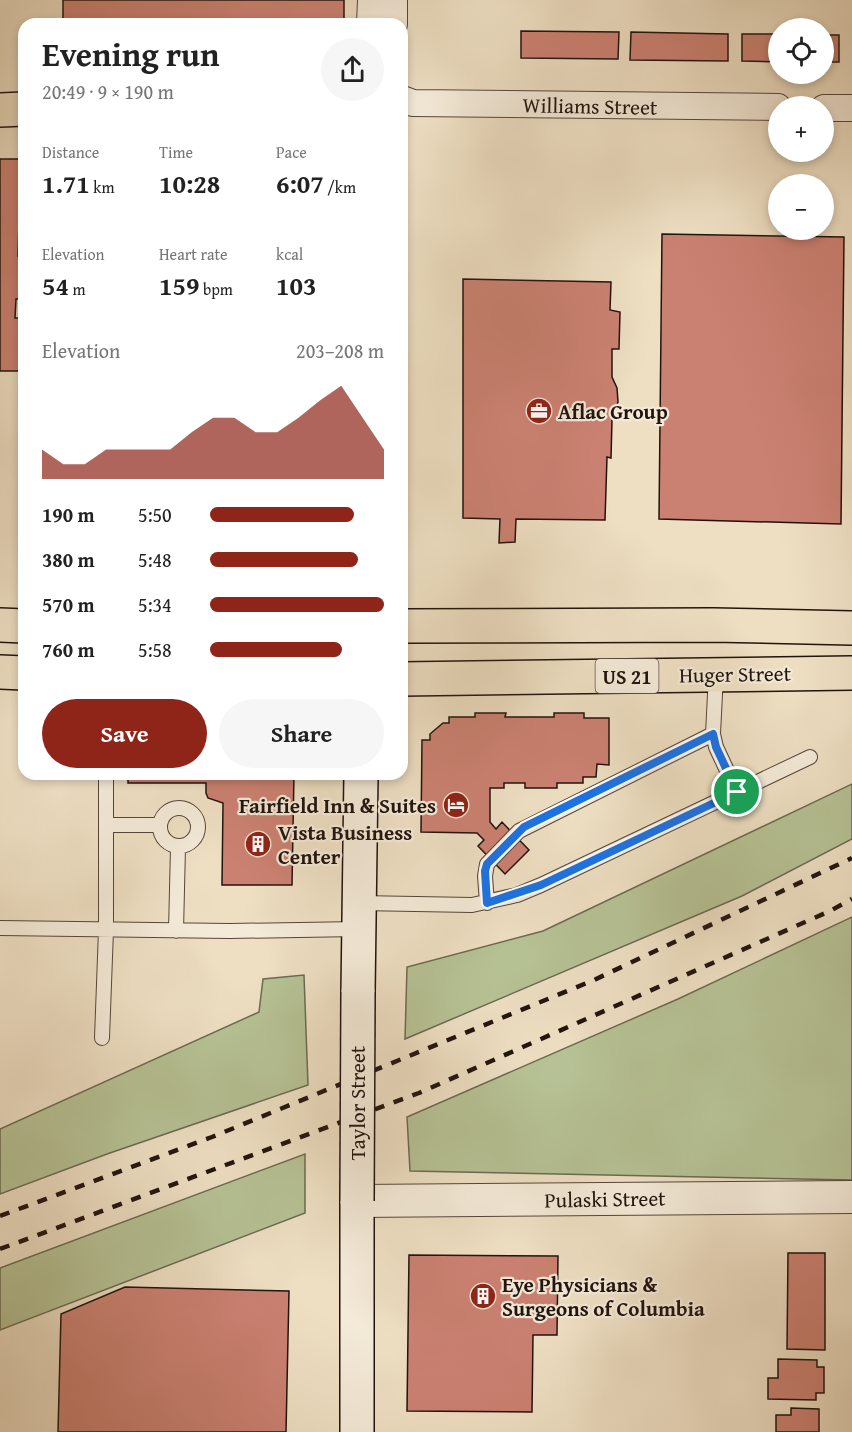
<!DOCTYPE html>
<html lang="en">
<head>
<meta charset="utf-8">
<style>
  :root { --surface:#fff; --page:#f6f6f6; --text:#222; --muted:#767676; --accent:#8f2418 }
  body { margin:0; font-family:"Gentium Book Plus",serif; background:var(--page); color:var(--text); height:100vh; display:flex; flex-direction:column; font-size:22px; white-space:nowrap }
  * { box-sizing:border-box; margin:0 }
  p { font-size:20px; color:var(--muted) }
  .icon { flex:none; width:33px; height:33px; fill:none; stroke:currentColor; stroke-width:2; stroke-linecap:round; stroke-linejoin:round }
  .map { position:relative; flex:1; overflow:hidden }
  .panel { position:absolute; left:18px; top:18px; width:390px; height:762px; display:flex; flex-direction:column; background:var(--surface); border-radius:18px; box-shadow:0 3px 9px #0003 }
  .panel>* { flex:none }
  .controls { position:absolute; left:768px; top:18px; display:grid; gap:12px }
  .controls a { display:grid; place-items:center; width:66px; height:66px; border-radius:50%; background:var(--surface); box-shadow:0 3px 9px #0003; font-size:30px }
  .pin { position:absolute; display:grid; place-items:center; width:51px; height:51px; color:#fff; margin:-26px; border:3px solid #fff; border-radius:50%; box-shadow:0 2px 6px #0007 }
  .round { display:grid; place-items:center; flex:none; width:63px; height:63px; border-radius:32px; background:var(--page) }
  .summary { display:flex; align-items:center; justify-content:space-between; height:102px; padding:0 24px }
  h1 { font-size:33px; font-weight:700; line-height:45px }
  .figures { display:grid; grid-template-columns:repeat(3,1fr); gap:9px; height:102px; padding:6px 24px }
  .figures div { display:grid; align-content:center }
  .figures b { font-size:26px; font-weight:700 }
  .figures small { font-size:16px; font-weight:400 }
  .figures p { font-size:16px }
  .chart { height:168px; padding:12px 24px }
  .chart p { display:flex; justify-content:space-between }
  .chart svg { width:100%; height:108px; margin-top:6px; fill:var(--accent); opacity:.7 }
  .primary-button { display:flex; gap:12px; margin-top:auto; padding:12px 24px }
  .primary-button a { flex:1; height:69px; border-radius:36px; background:var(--accent); color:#fff; font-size:24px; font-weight:700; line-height:69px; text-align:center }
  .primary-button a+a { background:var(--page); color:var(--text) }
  ul { padding:0 24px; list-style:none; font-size:20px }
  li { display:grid; grid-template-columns:96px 72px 1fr; align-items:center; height:45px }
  li i { height:15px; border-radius:8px; background:var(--accent) }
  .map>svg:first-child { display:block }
  .green { fill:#b6c295; stroke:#6b6a52; stroke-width:1.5 }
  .building { fill:#cb8172; stroke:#20130e; stroke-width:1.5 }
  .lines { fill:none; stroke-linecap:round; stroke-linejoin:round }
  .service-casing { stroke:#54463b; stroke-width:16 }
  .minor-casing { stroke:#54463b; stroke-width:28 }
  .tertiary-casing { stroke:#54463b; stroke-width:34 }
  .secondary-casing { stroke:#20130e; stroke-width:36 }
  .trunk-casing { stroke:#20130e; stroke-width:36 }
  .service { stroke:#f4ead8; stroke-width:14 }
  .minor { stroke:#f4ead8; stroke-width:26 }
  .tertiary { stroke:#f4ead8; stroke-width:32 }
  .secondary { stroke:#f4ead8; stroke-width:33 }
  .trunk { stroke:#eedfc3; stroke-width:33 }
  .rail { stroke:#20130e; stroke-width:4.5; stroke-dasharray:10 10; stroke-linecap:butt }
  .secondary-bridge-casing { stroke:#20130e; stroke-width:36; stroke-linecap:butt }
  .secondary-bridge { stroke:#f4ead8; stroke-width:33 }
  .route-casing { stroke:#fff; stroke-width:12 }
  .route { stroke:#1a73e8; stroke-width:8 }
  .labels { text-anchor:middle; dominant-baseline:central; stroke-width:4.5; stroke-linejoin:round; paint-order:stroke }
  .shield { fill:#f4ead8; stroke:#60544b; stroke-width:1.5 }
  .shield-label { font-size:20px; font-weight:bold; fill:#20130e }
  .street-label { font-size:21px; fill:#20130e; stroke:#f4ead8 }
  .poi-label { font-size:21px; font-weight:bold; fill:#20130e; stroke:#f4ead8; text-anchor:start }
</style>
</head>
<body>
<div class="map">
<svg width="852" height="1432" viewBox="0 0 852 1432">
  <rect width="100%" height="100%" fill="#eedfc3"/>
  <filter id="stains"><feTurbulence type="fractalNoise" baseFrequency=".00333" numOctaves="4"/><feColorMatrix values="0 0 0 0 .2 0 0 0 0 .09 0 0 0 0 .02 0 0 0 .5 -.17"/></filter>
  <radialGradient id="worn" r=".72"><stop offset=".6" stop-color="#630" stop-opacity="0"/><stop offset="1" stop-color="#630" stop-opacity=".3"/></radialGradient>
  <path class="green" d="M852 784V839L742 896 405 1039 407 967 543 931Z
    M852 917V1180L410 1171 407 1117 678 999Z
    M304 975 308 1085 107 1154 0 1194V1129L259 1012 263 979Z
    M305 1154V1213L0 1330V1268Z"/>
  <path class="building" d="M63 0H344V24H63Z
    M521 31 619 32 618 59 521 58Z
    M631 32 728 34V61L630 60Z
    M742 34H778V62L742 61Z
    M824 35H839V62H824Z
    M0 159H24V223H19L18 256H22L21 299H16L15 318H20L19 371H0Z
    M662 234 844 237 841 524 659 519Z
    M463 279 611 282 610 310 620 312 619 349H612V377L617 388 618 402 612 420 611 458 607 457 605 520 516 519 515 542 499 543 500 519 463 518Z
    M475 713H506L505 717H554V713H584V718H609V765L597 764 596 777H583V783H557V788H525V783H504V788H490V822L496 829 502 822 529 850 505 874 478 846 484 840 477 833 421 832 422 740H430V734L443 723H449V717H475Z
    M128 774H294L292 885H222L223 803 208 798 206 793V783H128Z
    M788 1253H825V1350L787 1349Z
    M409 1255 558 1256 557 1335H533L532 1412 407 1411Z
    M125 1287 289 1291 286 1432H58L61 1314Z
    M778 1359 817 1360V1367H824V1393H816V1400L768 1399V1378H778Z
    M791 1408 819 1409V1432H776V1415H791Z"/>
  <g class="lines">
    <g class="service-casing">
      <path id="service" d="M716 674 713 734 716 747 737 792
        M160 827a19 19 0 1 1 38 0a19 19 0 1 1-38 0Z
        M107 825H159
        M359 903 472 905 517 895 541 885 810 757
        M487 903 485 876 487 864 519 831 713 734
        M0 928 230 931 359 929
        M176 931 178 847
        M102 1038 106 930V774"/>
    </g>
    <g class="minor-casing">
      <path id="minor" d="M370 24 371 0
        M394 24V0
        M402 99 413 103 778 107
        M824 108H852"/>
    </g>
    <g class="tertiary-casing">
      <path id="tertiary" d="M357 1201 852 1197"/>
    </g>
    <g class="secondary-casing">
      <path id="secondary" d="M358 992 361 774
        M357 1201V1432"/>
    </g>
    <g class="trunk-casing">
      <path id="trunk" d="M0 110 24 109
        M0 625 24 626
        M402 626 713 625 852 628
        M0 672 24 673
        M402 679 852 673"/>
    </g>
    <use href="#service" class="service"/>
    <use href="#minor" class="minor"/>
    <use href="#tertiary" class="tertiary"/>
    <use href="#secondary" class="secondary"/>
    <use href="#trunk" class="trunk"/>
    <path class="rail" d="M0 1216 212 1137 594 980 852 858
      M0 1249 419 1093 830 911 852 899"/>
    <g class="secondary-bridge-casing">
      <path id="secondary-bridge" d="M357 1201 358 992"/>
    </g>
    <use href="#secondary-bridge" class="secondary-bridge"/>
  </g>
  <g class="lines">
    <g class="route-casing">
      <path id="route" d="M713 734 716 747 737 792 541 885 487 903 485 871 487 864 524 827Z"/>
    </g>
    <use href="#route" class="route"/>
  </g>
  <defs>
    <g id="office-disc" transform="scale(1.35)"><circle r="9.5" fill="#8f2418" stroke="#f4ead8"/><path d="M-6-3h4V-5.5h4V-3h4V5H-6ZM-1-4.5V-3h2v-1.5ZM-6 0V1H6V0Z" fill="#fff"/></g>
    <g id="hotel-disc" transform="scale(1.35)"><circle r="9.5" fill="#8f2418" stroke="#f4ead8"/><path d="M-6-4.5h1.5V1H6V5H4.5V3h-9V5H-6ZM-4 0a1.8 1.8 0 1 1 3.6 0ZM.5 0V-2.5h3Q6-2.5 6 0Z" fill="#fff"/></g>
    <g id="building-disc" transform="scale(1.35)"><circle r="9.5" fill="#8f2418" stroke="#f4ead8"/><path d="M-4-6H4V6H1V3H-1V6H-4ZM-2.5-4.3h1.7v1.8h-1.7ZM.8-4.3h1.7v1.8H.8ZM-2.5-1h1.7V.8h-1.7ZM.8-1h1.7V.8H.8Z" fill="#fff"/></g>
  </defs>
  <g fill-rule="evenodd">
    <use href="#office-disc" x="539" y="411"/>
    <use href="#hotel-disc" x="456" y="805"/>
    <use href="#building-disc" x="258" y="844"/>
    <use href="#building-disc" x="483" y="1296"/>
  </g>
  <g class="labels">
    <rect class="shield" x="595.5" y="659" width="63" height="34" rx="4.5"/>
    <g class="shield-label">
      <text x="627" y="676">US 21</text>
    </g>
    <g class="street-label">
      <text transform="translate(590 106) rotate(1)">Williams Street</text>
      <text transform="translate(735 674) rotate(-1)">Huger Street</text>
      <text transform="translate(357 1103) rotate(-90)">Taylor Street</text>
      <text transform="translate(605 1199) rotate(-1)">Pulaski Street</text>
    </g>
    <g class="poi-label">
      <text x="558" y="411">Aflac Group</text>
      <text x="436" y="805" text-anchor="end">Fairfield Inn &amp; Suites</text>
      <text x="278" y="832">Vista Business<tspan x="278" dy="24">Center</tspan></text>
      <text x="502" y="1284">Eye Physicians &amp;<tspan x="502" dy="24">Surgeons of Columbia</tspan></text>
    </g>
  </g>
  <rect width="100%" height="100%" filter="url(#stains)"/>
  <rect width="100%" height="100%" fill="url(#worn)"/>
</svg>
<div class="controls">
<a><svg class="icon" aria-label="locate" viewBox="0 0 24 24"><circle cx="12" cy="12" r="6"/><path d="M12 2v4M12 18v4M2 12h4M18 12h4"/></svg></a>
<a>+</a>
<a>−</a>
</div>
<div class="pin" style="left:737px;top:792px;background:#1e9e55"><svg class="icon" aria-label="arrive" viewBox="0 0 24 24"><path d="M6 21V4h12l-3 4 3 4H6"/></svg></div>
<section class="panel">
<div class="summary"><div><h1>Evening run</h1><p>20:49 · 9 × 190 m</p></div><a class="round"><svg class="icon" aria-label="share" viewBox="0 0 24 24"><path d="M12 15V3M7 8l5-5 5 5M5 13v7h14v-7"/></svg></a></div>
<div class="figures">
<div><p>Distance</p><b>1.71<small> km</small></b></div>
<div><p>Time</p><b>10:28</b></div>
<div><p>Pace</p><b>6:07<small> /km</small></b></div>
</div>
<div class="figures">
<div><p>Elevation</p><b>54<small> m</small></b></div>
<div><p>Heart rate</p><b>159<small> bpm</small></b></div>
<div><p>kcal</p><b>103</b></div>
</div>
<div class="chart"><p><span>Elevation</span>203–208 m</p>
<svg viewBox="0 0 160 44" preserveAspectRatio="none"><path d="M0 44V32L10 38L20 38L30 32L40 32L50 32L60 32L70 25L80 19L90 19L100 25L110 25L120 19L130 12L140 6L150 19L160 32V44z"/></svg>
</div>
<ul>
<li><b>190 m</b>5:50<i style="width:83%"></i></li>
<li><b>380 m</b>5:48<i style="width:85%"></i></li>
<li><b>570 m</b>5:34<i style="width:100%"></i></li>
<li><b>760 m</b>5:58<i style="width:76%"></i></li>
</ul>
<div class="primary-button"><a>Save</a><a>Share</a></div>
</section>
</div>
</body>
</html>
